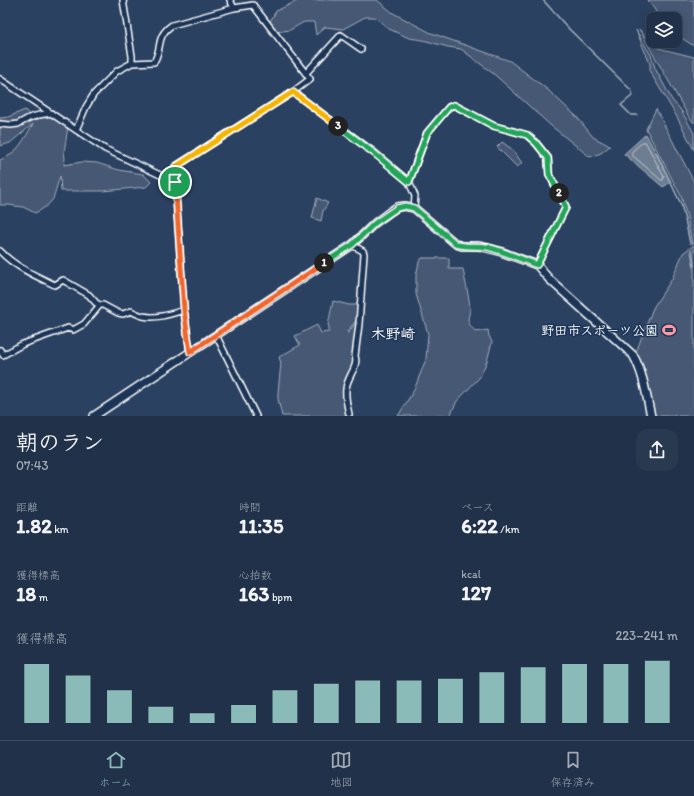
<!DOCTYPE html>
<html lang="ja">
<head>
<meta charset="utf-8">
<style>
  :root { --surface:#203149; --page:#283950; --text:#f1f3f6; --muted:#a2a9b4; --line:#3d4c61; --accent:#8bbbb9 }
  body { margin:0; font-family:Itim,"Klee One",sans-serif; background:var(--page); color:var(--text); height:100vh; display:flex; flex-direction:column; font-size:15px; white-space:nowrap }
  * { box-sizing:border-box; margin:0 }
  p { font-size:13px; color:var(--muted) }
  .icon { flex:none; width:22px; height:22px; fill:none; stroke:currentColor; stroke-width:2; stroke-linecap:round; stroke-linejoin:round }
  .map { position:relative; height:416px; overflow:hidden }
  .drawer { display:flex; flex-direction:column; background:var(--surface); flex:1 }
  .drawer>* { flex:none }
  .fabs { position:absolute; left:646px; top:12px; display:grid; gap:8px }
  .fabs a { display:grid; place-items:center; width:36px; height:36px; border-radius:8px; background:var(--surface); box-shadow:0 2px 10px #0003,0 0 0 1px var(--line); font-size:20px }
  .pin { position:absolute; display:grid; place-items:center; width:34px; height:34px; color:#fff; margin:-17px; border:2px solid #fff; border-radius:50%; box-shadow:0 1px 4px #0007 }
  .km { position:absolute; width:20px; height:20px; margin:-10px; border-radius:50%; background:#222; color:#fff; font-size:11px; line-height:20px; text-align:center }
  .round { display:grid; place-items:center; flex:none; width:42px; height:42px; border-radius:12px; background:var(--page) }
  .summary { display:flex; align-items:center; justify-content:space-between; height:68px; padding:0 16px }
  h1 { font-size:22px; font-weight:700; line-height:30px }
  .metrics { display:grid; grid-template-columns:repeat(3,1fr); gap:6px; height:68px; padding:4px 16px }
  .metrics div { display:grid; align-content:center }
  .metrics b { font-size:20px; font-weight:700 }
  .metrics small { font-size:11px; font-weight:400 }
  .metrics p { font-size:11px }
  .chart { height:112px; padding:8px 16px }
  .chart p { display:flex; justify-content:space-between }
  .chart svg { width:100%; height:72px; margin-top:4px; stroke:var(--accent); stroke-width:6 }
  .tab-bar { display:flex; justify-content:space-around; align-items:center; height:56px; border-top:1px solid var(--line); background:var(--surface); font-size:11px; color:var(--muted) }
  .tab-bar a { display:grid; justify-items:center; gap:2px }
  .tab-bar .active { color:var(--accent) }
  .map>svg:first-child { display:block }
  .green { fill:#465975; stroke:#a2acba }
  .water { fill:#6d7d92; stroke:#a7b1be }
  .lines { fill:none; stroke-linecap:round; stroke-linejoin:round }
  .shore { stroke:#c5cbd3; stroke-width:1 }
  .stream { stroke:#a7b1be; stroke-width:1.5 }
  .street-casing { stroke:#fff; stroke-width:8 }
  .secondary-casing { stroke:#fff; stroke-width:10 }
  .street { stroke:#1d3557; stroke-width:5 }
  .secondary { stroke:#1d3557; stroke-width:7 }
  .split-1-casing { stroke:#fff; stroke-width:8 }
  .split-2-casing { stroke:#fff; stroke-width:8 }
  .split-3-casing { stroke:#fff; stroke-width:8 }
  .split-4-casing { stroke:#fff; stroke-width:8 }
  .split-1 { stroke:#f0652b; stroke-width:5 }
  .split-2 { stroke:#22a559; stroke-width:5 }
  .split-3 { stroke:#22a559; stroke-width:5 }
  .split-4 { stroke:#f5b400; stroke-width:5 }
  .labels { text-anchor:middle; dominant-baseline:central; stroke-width:3; stroke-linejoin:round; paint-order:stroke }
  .poi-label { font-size:13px; font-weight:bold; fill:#fff; stroke:#1d3557; text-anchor:end }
  .quarter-label { font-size:15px; font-weight:bold; fill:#fff; stroke:#1d3557 }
</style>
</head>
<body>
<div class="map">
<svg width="694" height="416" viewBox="0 0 694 416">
  <rect width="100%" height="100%" fill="#2a4161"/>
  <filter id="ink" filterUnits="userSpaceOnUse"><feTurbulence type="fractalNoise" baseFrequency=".025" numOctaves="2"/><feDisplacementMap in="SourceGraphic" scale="8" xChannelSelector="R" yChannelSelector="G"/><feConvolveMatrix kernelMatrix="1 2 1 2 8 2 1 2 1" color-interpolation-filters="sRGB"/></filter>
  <g filter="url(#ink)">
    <path class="green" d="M299 0H377L393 13 431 33 510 61 548 90 577 117 593 137 610 146 601 153 590 157 550 125 495 75 461 49 448 47 423 40 409 38 389 29 375 17H365L343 29 325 27 316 35 314 22H304L290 30 276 32 267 27 276 11Z
      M648 0H694V46L675 34V19H661Z
      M639 29 651 43 658 48 694 57V123L689 117Z
      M636 30 651 55 655 68 672 100 681 110 694 133V150L677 117 650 72V64Z
      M656 109 694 182V243L692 244 687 217 681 196 646 129Z
      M25 110 35 121 38 116 50 115 68 127 64 152 65 158 64 165 82 162 97 163 119 170 143 174 151 182 146 187 103 191H61L60 176 53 199C49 205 42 210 35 213L23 207 8 205H0V160C17 155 24 139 33 124L10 143 0 146V118L8 117Z
      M502 142 513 150 522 163 517 167 497 147Z
      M317 198 328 203 323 211 321 221 312 218Z
      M694 245V416H653L643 366 636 352 653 308 658 300 672 279 683 253Z
      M422 258H449V269H463C465 282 469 295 470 308 470 313 468 316 468 321 469 325 473 329 476 332L488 330 489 336 492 342 487 361 480 377 457 401 450 416H398L414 390 426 359 428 334 416 294V276L419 262Z
      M333 301 349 305H357V319L347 332 348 333 357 321 354 364 347 378 349 416H282L278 399V392L281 363 279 357 300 345 295 336 317 325 321 333 329 332V327L328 325Z"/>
    <path class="water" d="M646 134 671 182 663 187 624 154Z"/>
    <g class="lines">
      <path class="shore" d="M643 142H645L646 143 664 177 663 180H661L632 155V152Z"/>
      <path class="stream" d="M543 0 568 28 631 90 633 95 621 105 631 115H637
        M656 152 681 204 686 224 690 243
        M691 250 694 266"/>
      <g class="street-casing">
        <path id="street" d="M123 0 132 56V63
          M306 73 341 35 361 49
          M0 79 76 130 105 149 175 182 184 310 190 352
          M293 92 375 153 409 182 415 196 414 208
          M0 124 11 125 18 124 29 118 39 115 51 113
          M76 130 86 107 94 94 117 71 132 63 154 62C163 47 155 37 172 25L234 8
          M175 182V167L293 92 310 79 253 5 234 8 230 0
          M409 182 427 133 449 107 454 105 494 126 527 135 536 143 548 158 549 174 566 207 537 265
          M0 251C15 267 36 276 55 285L63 280 89 295 96 303 100 305H103L118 313 123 314 131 311C135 313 139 315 143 316 157 319 171 314 184 310
          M216 335 256 416
          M0 350 3 355 23 344 68 328 73 330 84 324 100 305
          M349 414C347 405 345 398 346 389 347 376 359 367 355 356L359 324 364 254 363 251 352 245"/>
      </g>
      <g class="secondary-casing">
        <path id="secondary" d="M94 416 352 245 375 223 391 211 397 207 405 206 414 208 456 244 462 246H479L499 251 537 265 549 279 633 355C644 374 646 395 651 416"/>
      </g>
      <use href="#street" class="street"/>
      <use href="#secondary" class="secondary"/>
    </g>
  </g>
  <g class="lines" filter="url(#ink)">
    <g class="split-1-casing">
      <path id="split-1" d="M175 182 184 310 190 352 324 263"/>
    </g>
    <g class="split-2-casing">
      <path id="split-2" d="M324 263 352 245 375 223 397 208 405 206 414 208 456 244C466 248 476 245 487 247 504 251 520 259 537 265L566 207 559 193"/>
    </g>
    <g class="split-3-casing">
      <path id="split-3" d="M338 126 375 154 409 182 427 133 449 107 454 105 494 126 527 135 536 143 548 158 549 174 559 193"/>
    </g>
    <g class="split-4-casing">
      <path id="split-4" d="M175 182V167L293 92 338 126"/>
    </g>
    <use href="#split-1" class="split-1"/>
    <use href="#split-2" class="split-2"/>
    <use href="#split-3" class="split-3"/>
    <use href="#split-4" class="split-4"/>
  </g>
  <defs>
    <g id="stadium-bare" transform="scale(1.08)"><path d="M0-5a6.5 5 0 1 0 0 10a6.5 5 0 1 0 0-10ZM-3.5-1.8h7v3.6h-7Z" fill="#ff9aa2" stroke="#1d3557" stroke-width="2.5" paint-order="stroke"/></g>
  </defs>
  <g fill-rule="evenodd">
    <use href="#stadium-bare" x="669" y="330"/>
  </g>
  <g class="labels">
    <g class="poi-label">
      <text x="658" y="330">野田市スポーツ公園</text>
    </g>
    <g class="quarter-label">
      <text x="393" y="334">木野崎</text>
    </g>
  </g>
</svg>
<div class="fabs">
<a><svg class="icon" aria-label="layers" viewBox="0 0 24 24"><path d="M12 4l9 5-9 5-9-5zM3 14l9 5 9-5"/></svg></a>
</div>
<div class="pin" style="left:175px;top:182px;background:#1e9e55"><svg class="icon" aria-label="arrive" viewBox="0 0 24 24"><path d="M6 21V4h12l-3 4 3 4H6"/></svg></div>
<b class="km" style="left:324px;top:263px">1</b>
<b class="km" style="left:559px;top:193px">2</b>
<b class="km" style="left:338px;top:126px">3</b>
</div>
<section class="drawer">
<div class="summary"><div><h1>朝のラン</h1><p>07:43</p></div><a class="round"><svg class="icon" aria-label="share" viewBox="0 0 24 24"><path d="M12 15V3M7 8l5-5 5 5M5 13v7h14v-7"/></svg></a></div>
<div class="metrics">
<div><p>距離</p><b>1.82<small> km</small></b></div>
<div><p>時間</p><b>11:35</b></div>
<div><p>ペース</p><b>6:22<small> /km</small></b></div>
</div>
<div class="metrics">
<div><p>獲得標高</p><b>18<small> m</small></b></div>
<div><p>心拍数</p><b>163<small> bpm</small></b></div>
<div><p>kcal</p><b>127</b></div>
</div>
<div class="chart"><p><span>獲得標高</span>223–241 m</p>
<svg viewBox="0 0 160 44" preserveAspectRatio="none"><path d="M5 44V8M15 44V15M25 44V24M35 44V34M45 44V38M55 44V33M65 44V24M75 44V20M85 44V18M95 44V18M105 44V17M115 44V13M125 44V10M135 44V8M145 44V8M155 44V6"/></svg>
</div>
</section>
<nav class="tab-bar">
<a class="active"><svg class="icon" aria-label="home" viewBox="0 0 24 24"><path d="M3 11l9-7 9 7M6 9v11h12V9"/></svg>ホーム</a>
<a><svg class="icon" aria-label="map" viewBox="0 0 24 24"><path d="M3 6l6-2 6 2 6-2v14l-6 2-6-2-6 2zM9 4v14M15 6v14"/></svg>地図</a>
<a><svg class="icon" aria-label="saved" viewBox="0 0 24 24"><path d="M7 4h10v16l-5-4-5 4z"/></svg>保存済み</a>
</nav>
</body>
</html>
